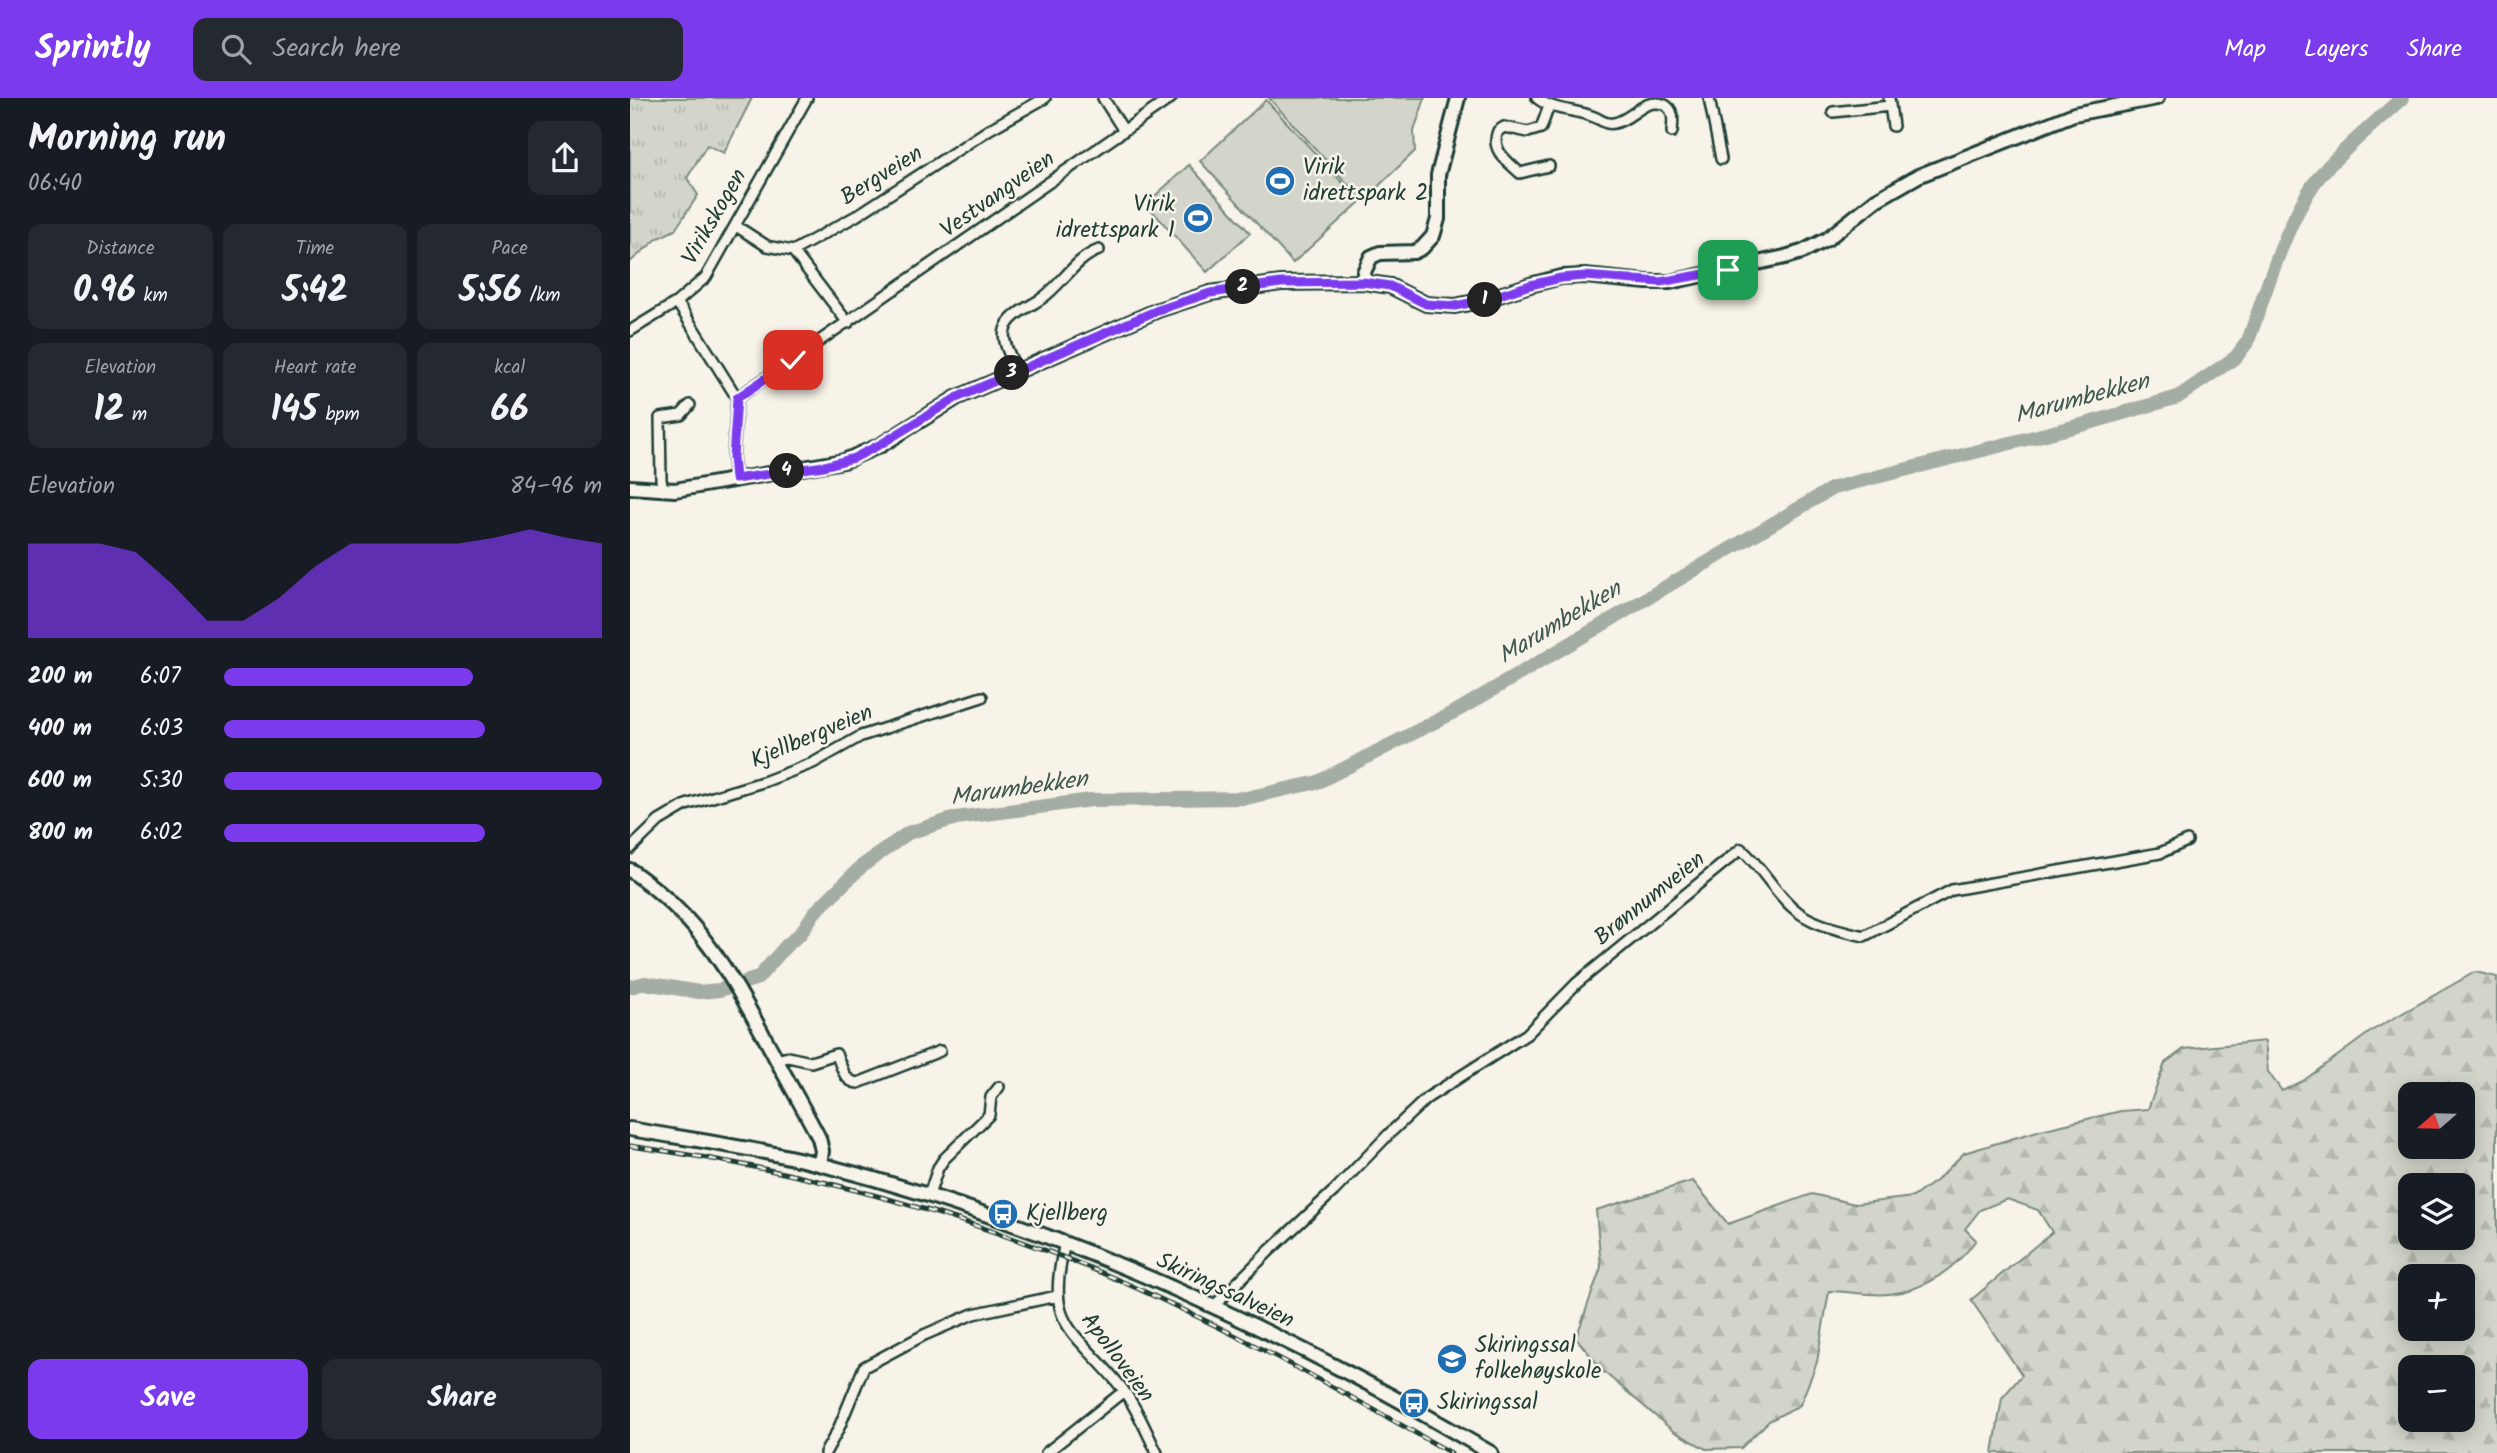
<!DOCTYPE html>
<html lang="en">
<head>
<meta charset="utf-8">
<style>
  :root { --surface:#171b24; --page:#242831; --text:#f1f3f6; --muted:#9ea1a6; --accent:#7c3aed }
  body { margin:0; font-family:Kalam,sans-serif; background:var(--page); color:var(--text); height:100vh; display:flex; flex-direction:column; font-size:26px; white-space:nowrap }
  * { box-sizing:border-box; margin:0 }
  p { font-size:23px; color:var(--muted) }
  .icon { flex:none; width:38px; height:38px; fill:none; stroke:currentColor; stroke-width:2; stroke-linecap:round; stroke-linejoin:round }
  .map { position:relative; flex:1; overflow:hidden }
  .panel { display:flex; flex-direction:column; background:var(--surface); width:630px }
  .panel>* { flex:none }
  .needle { width:46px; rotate:250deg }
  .fabs { position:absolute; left:1768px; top:984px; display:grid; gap:14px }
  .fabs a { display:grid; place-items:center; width:77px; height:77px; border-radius:14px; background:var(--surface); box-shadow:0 4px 18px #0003; font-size:35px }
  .pin { position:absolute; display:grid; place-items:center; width:60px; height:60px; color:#fff; margin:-30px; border-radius:14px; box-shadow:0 4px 10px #0006 }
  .km { position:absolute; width:35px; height:35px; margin:-18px; border-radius:50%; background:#222; color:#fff; font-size:19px; line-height:35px; text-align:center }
  .round { display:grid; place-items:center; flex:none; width:74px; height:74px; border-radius:14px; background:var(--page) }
  .headline { display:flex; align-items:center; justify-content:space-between; height:119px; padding:0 28px }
  h1 { font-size:38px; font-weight:700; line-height:52px }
  .metrics { display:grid; grid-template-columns:repeat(3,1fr); gap:10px; height:119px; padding:7px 28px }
  .metrics div { display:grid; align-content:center; border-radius:14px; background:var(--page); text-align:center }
  .metrics b { font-size:35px; font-weight:700 }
  .metrics small { font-size:19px; font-weight:400 }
  .metrics p { font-size:19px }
  .chart { height:196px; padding:14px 28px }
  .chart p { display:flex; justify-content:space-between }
  .chart svg { width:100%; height:126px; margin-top:7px; fill:var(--accent); opacity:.7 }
  .cta { display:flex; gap:14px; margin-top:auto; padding:14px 28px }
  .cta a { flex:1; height:80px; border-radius:14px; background:var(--accent); color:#fff; font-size:28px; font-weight:700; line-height:80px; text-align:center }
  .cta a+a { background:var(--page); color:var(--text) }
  ul { padding:0 28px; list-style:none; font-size:23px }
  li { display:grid; grid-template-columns:112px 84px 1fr; align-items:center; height:52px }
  li i { height:18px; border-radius:9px; background:var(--accent) }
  header { display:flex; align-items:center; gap:42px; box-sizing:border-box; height:98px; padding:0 35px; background:var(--accent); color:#fff }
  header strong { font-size:33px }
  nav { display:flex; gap:38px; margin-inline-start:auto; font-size:24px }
  .search { width:490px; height:63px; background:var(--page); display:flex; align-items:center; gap:18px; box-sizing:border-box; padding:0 24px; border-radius:14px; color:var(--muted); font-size:26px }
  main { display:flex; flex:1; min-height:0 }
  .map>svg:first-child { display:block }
  .green { fill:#d3d5ca; stroke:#79897f; stroke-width:2 }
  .forest { fill:url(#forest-firs); stroke:#79897f; stroke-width:2; fill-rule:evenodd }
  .park { fill:url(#park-tufts); stroke:#79897f; stroke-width:2 }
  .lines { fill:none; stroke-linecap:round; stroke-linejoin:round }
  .river { stroke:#a4ada3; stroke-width:14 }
  .street-casing { stroke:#1f3d34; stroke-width:14 }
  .secondary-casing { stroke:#1f3d34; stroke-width:18 }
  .street { stroke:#f7f3e8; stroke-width:9 }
  .secondary { stroke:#f7f3e8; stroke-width:12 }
  .rail-casing { stroke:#1f3d34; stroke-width:5 }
  .rail { stroke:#f7f3e8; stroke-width:2.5; stroke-dasharray:8; stroke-linecap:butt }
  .route-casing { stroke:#fff; stroke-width:14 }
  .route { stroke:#7c3aed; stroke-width:9 }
  .labels { text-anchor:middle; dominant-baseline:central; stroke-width:5; stroke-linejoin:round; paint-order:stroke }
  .poi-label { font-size:23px; fill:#1f3d34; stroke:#f7f3e8; text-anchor:start }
  .street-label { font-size:23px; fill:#1f3d34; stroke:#f7f3e8 }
  .water-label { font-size:24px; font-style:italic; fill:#405950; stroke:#f7f3e8 }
</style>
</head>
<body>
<header>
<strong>Sprintly</strong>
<div class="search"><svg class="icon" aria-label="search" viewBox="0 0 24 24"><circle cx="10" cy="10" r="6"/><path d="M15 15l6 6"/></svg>Search here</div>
<nav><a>Map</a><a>Layers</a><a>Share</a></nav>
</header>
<main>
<section class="panel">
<div class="headline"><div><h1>Morning run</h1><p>06:40</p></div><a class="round"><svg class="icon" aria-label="share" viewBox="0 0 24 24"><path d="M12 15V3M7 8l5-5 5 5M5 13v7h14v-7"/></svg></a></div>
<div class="metrics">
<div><p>Distance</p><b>0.96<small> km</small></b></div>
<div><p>Time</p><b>5:42</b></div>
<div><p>Pace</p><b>5:56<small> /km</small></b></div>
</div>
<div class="metrics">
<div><p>Elevation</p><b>12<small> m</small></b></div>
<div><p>Heart rate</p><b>145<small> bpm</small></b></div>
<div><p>kcal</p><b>66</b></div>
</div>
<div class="chart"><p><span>Elevation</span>84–96 m</p>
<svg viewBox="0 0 160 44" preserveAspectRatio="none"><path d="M0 44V11L10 11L20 11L30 14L40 25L50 38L60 38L70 30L80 19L90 11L100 11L110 11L120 11L130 9L140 6L150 9L160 11V44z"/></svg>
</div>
<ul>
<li><b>200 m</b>6:07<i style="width:66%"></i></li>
<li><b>400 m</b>6:03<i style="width:69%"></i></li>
<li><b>600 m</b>5:30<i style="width:100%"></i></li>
<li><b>800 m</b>6:02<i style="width:69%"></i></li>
</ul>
<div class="cta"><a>Save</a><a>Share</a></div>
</section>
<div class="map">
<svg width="1867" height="1355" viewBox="0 0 1867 1355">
  <defs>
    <pattern id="forest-firs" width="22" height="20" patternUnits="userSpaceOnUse" patternTransform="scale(1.75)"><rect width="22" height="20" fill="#d3d5ca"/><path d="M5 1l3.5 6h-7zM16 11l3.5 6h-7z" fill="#b5b8ae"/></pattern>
    <pattern id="park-tufts" width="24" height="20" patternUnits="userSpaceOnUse" patternTransform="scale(1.75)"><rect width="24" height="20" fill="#d3d5ca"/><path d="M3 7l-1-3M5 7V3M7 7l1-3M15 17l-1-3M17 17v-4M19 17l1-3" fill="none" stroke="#b5b8ae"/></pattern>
  </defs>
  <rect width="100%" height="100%" fill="#f7f3e8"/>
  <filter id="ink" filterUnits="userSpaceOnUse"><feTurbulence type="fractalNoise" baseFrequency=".0143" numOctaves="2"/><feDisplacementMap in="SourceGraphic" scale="14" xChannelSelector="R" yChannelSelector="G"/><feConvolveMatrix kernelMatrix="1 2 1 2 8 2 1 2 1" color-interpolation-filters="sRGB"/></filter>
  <g filter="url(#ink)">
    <path class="green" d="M639 0H795L784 33 785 53 733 103Z
      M636 2 730 104 663 165 570 63Z
      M559 67 620 135 577 174 516 106Z"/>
    <path class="forest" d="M1845 874 1867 879V1355H1363L1372 1300 1392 1277 1341 1202 1422 1134 1408 1112 1377 1101 1350 1112 1335 1131 1346 1142C1326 1170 1294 1193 1259 1196 1240 1198 1218 1193 1199 1193L1187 1264 1170 1307 1139 1323 1111 1350 1076 1351 1043 1333 974 1274 946 1240 971 1169 966 1112 1063 1083 1098 1126 1182 1096 1225 1106 1283 1099 1308 1081 1334 1055 1411 1032 1491 1013 1518 1011 1535 965 1554 951 1635 943 1638 974 1652 993 1673 983 1743 932ZM1780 996H1832V1048H1780ZM1780 1087H1832V1139H1780ZM1780 1178H1832V1230H1780ZM1780 1269H1832V1321H1780Z"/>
    <path class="park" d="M0 0H122L94 55 77 47 57 80 68 97 45 132 28 140 0 164Z"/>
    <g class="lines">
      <path class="river" d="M0 889 15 885 69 894 90 892 128 880 156 848 171 835 184 815 232 768 278 735 326 720 461 702 616 700 688 684 830 611 1203 390 1459 325 1548 299 1606 259 1618 243C1636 194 1659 112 1694 73 1718 47 1746 24 1772 0"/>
      <g class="street-casing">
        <path id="street" d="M473 0 494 33
          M907 0C922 13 945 11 964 19 970 21 976 27 984 25 1002 22 1013 0 1033 6 1045 11 1043 23 1042 34
          M1079 0 1091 61
          M1259 0 1263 28
          M1203 14 1260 8
          M919 68 890 75C877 63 860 52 868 33L874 29 898 34 911 30 919 8
          M106 128 137 148 163 153 226 118 360 31 415 0
          M163 153 218 225
          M47 204 107 300 541 0
          M0 233 47 204 76 179 177 0
          M387 273C383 263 371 244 375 232 379 217 399 209 411 201 432 187 444 161 469 152
          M105 381 103 359 107 300
          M33 393 31 381 30 320 51 317 60 307
          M0 751 29 723 56 707 136 683 183 665 231 638 352 599
          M146 962 158 959 181 964 206 956C212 967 213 984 228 985L310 953
          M299 1097 308 1070 314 1061 359 1017 361 999 369 989
          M435 1145C414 1231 443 1229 491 1289 506 1308 516 1333 527 1355
          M583 1209 639 1153 704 1093 760 1035 797 1000 897 936 947 885 1111 751C1131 768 1143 792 1162 809 1181 827 1210 832 1234 838L1322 792 1530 755 1557 743
          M195 1355 208 1332 234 1269 294 1237 343 1216 427 1198
          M416 1355 494 1293"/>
      </g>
      <g class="secondary-casing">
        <path id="secondary" d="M733 184 734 174 741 159 750 155 784 154 792 150 803 138 808 121V77L828 0
          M0 389 45 392 214 363 251 347 326 300 528 212 580 195 651 185 733 184 760 188 796 206 825 208 854 202 900 187 931 179 955 178 1017 184H1040L1155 159 1172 154 1197 141 1246 102 1288 78 1444 16 1527 0
          M0 772C74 823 102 880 143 955 158 984 174 1011 189 1040L192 1053 190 1066
          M0 1031C64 1042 130 1051 193 1067 375 1114 551 1187 718 1275 767 1300 814 1328 861 1355"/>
      </g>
      <use href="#street" class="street"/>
      <use href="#secondary" class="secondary"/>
      <g class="rail-casing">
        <path id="rail" d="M0 1048C168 1071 337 1116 493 1184 606 1234 713 1294 821 1355"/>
      </g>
      <use href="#rail" class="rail"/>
    </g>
  </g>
  <g class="lines" filter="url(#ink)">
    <g class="route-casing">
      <path id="route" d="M163 262 107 300 103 359 105 381 194 368 224 360 251 346 326 300 528 212 580 195 651 185 733 184 760 188 796 206 825 208 854 202 900 187 931 180 955 178 1030 184 1098 172"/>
    </g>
    <use href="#route" class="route"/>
  </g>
  <defs>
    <g id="stadium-disc" transform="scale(1.575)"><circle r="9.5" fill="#1f6fb2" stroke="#f7f3e8"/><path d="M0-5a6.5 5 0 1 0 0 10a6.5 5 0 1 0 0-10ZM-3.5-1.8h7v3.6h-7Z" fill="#fff"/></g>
    <g id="bus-disc" transform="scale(1.575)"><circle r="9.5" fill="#1f6fb2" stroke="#f7f3e8"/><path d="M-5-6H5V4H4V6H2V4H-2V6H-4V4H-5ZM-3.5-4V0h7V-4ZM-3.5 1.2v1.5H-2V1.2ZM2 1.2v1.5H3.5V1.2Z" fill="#fff"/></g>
    <g id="school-disc" transform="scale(1.575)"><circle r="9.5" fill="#1f6fb2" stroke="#f7f3e8"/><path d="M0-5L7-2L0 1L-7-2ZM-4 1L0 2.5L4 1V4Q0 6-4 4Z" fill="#fff"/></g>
  </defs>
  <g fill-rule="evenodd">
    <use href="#stadium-disc" x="650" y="83"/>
    <use href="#stadium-disc" x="568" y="120"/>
    <use href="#bus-disc" x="373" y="1116"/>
    <use href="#school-disc" x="822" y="1261"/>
    <use href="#bus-disc" x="784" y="1305"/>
  </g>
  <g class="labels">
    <g class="poi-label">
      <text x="673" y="70">Virik<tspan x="673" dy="26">idrettspark 2</tspan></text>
      <text x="545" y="107" text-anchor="end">Virik<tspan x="545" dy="26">idrettspark 1</tspan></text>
      <text x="396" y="1116">Kjellberg</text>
      <text x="845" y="1248">Skiringssal<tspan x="845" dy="26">folkehøyskole</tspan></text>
      <text x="807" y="1305">Skiringssal</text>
    </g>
    <g class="street-label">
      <text transform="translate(252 78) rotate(-32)">Bergveien</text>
      <text transform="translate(368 97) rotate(-35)">Vestvangveien</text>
      <text transform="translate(85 119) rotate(-60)">Virikskogen</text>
      <text transform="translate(182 639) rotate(-23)">Kjellbergveien</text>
      <text transform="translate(1020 801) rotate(-39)">Brønnumveien</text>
      <text transform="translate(595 1193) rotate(25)">Skiringssalveien</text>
      <text transform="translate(487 1260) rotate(53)">Apolloveien</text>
    </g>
    <g class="water-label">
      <text transform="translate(1452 301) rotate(-15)">Marumbekken</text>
      <text transform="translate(930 525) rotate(-31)">Marumbekken</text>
      <text transform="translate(389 691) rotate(-8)">Marumbekken</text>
    </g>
  </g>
</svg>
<div class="fabs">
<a><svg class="needle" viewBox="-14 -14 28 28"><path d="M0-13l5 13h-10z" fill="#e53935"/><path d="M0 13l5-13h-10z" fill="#9ea1a6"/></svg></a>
<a><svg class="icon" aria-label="layers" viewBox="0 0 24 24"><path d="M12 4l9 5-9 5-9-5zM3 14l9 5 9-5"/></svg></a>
<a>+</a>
<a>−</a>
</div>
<div class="pin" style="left:1098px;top:172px;background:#1e9e55"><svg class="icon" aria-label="arrive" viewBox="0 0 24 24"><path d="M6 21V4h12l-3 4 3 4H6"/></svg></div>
<div class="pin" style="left:163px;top:262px;background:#d93025"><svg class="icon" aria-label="check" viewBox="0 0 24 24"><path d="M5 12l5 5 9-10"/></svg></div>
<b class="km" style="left:855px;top:202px">1</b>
<b class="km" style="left:613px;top:189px">2</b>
<b class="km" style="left:382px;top:275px">3</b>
<b class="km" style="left:157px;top:373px">4</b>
</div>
</main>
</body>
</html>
